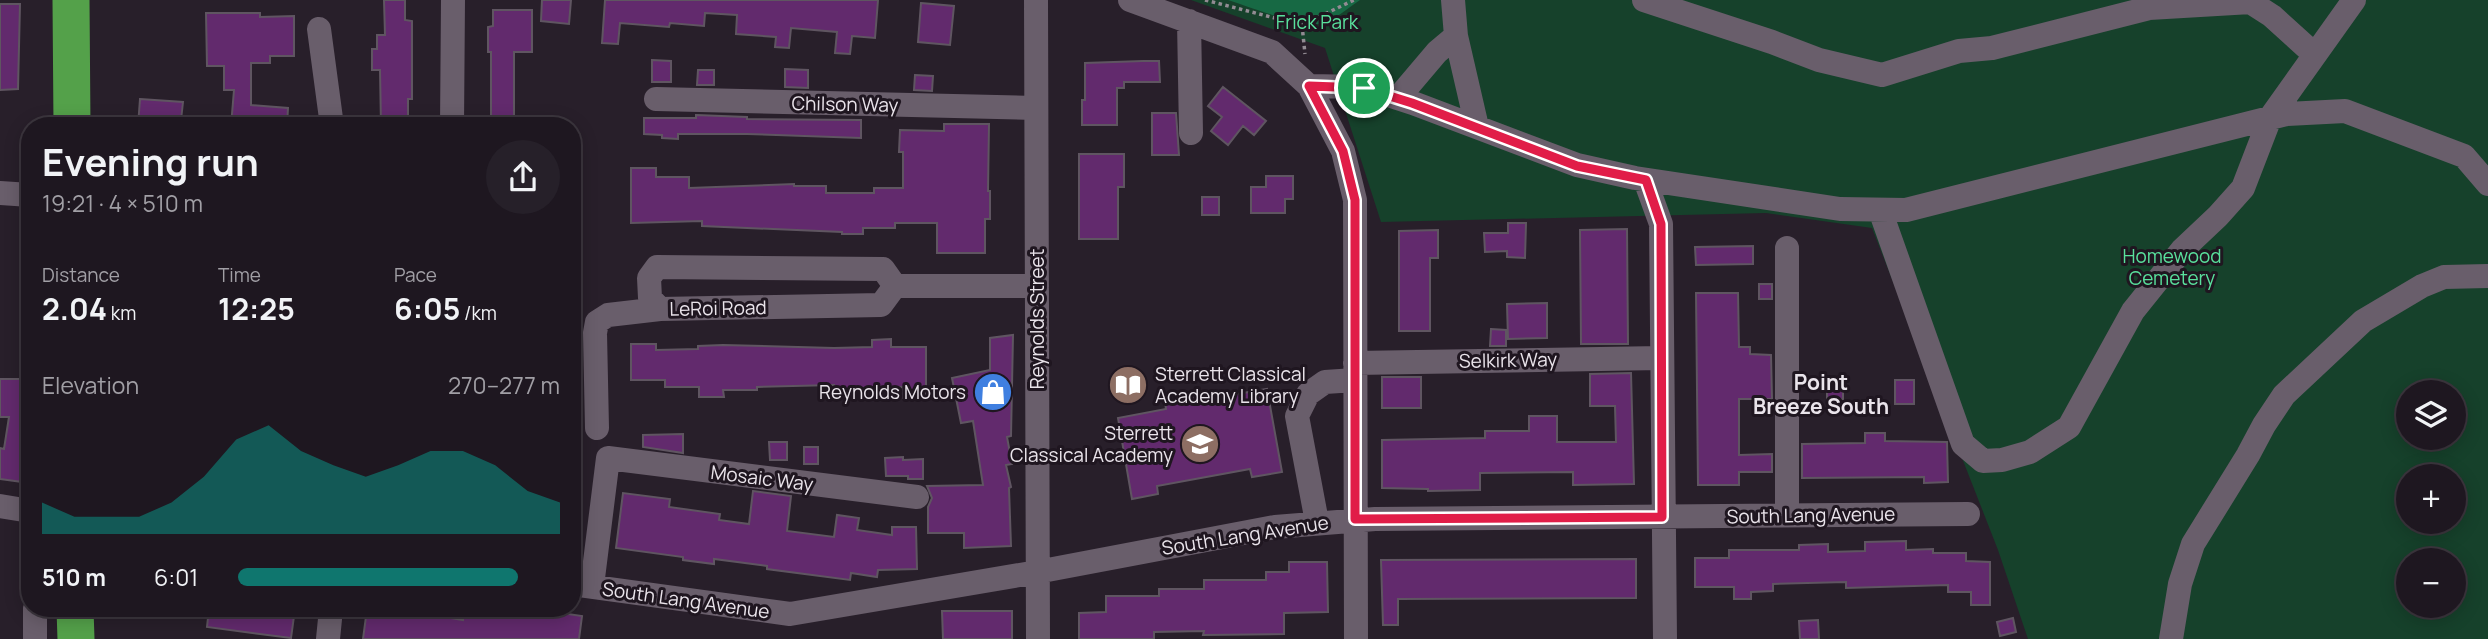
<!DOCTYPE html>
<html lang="en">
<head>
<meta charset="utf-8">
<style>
  :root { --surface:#1e1720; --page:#262029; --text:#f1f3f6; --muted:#a19fa5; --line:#3c363e; --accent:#0f766e }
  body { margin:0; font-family:Manrope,sans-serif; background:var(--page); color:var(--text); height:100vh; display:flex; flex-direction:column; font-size:26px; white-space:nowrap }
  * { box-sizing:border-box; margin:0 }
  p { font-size:23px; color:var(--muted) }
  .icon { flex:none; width:38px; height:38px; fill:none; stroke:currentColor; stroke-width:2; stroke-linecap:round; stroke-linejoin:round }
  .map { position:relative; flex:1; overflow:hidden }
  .details { position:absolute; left:21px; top:117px; width:560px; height:500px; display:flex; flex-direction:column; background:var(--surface); border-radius:28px; box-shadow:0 4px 18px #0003,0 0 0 2px var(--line) }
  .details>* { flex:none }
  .tools { position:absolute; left:2396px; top:380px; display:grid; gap:14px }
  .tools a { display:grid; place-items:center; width:70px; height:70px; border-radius:50%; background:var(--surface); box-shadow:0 4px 18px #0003,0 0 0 2px var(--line); font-size:35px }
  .pin { position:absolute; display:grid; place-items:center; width:60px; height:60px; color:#fff; margin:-30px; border:4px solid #fff; border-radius:50%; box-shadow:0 2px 7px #0007 }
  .round { display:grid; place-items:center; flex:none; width:74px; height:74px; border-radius:37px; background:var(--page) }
  .summary { display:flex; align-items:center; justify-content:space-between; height:119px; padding:0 21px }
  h1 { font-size:38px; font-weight:700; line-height:52px }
  .figures { display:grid; grid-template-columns:repeat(3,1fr); gap:10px; height:119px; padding:7px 21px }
  .figures div { display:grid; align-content:center }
  .figures b { font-size:30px; font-weight:700 }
  .figures small { font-size:19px; font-weight:400 }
  .figures p { font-size:19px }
  .chart { height:196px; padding:14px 21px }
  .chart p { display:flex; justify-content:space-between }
  .chart svg { width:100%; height:126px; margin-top:7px; fill:var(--accent); opacity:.7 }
  ul { padding:0 21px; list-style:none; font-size:23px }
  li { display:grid; grid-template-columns:112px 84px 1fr; align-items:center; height:52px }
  li i { height:18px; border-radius:9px; background:var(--accent) }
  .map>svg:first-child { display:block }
  .green { fill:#16412b; fill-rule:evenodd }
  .forest { fill:#176944 }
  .building { fill:#622a6d; stroke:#5f5561; stroke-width:2 }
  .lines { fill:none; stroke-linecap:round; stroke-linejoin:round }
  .path { stroke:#928b93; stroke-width:3.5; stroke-dasharray:3.5 3.5; stroke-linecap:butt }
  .minor { stroke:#695e6b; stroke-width:24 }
  .highway { stroke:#54a14a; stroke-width:37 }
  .route-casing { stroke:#fff; stroke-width:14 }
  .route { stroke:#e11d48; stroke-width:9 }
  .labels { text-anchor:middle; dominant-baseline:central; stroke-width:6; stroke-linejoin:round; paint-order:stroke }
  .park-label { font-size:19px; fill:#59e09c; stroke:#1f1620 }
  .street-label { font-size:19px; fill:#eae4eb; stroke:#1f1620 }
  .poi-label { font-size:19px; fill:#eae4eb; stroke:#1f1620; text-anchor:end }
  .neighbourhood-label { font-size:21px; font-weight:bold; fill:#eae4eb; stroke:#1f1620 }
</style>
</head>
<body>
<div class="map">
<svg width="2488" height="639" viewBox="0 0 2488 639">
  <rect width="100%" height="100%" fill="#281f2a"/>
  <path class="green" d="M1191 0H2488V639H2028L1998 550 1872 228 1766 213 1381 222 1325 48ZM2408 392H2454V438H2408ZM2408 476H2454V522H2408ZM2408 560H2454V606H2408Z"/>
  <path class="forest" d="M1228 0H1360C1348 8 1333 22 1318 24 1301 27 1247 6 1228 0Z"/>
  <path class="building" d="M384 0H405V20L412 21V99H408V126H381L380 70H372V49H377V35H385Z
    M542 0H571L569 24 541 21Z
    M605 0H878L875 38 852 36 850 54 835 53 837 32 791 28 789 48 775 47 776 37 736 34 737 15 705 13 704 26 670 23 669 27 620 23 618 44 602 43Z
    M921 3 954 6 950 45 918 42Z
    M0 4H20L18 89 0 90Z
    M493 10H532V52H514V126H491V52H488V27L493 26Z
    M206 13H260V17L294 16V56H270V63H251V105L288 108 287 126H231L234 90H224V66H207Z
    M652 60 671 61V82H652Z
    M1143 61H1159L1160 82H1124V88H1117V125H1082V100H1085V63Z
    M785 69 808 70V88L785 87Z
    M698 70H714V85H697Z
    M915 75 933 76 932 91 914 90Z
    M1223 87 1266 121 1254 135 1243 126 1228 145 1211 131 1222 117 1208 106Z
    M140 99 183 102 181 120H177V126H138Z
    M1152 113H1176L1179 155H1152Z
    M696 115 747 117V119L861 120V138L747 134H678V139L662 138V135L644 134V118H696Z
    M944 124H989L988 191H990V219H985V253H937V223H895V228H863V234H842V232L702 226V221L631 223V168H656V177H689V188L794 184V186H826V193H874V188H903V152H899L900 130 944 131Z
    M1079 154H1124V187H1118V239H1079Z
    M1266 176H1293V199H1285V213H1251V187H1266Z
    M1202 197H1219V215H1202Z
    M1508 223H1526L1525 258 1507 257V251L1485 252 1484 233H1508Z
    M1627 229 1628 344H1581L1580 230Z
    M1438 230V258H1430V331H1399V231Z
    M1753 246V264L1696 265 1695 247Z
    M1759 284H1772V299H1759Z
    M1696 293H1738L1739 347H1750V354L1771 355 1772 399H1739V455L1772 454V472H1739V485H1698Z
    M1547 303V338L1508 339 1507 304Z
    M1491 329 1506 330V346H1490Z
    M1013 335 1011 436 1007 437 1012 464 1006 465 1011 487 1009 488 1011 546 964 548V533H928V507L932 498 927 486 983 485 973 421 961 423 952 378 990 370V338Z
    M891 339V347H926V398H903V387L857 388V392H834V385L757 387V390H723L724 397H699V387H665V380H631V344H656V350L698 349V346L723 345 834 348 872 347V340Z
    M1631 373 1634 484 1573 485V472L1480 473V490L1428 491V489L1382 488V440L1485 438V431H1529V416H1557V442H1616L1615 406H1590V374Z
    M1382 377H1421V408H1382Z
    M0 379H30V483L0 479V448L4 449 9 417H0Z
    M1895 380H1914V404H1895Z
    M1827 381H1843V399L1827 400Z
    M1267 389 1282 472 1252 477 1250 469 1157 486 1158 494 1132 499 1118 418 1166 409 1165 402 1218 393 1219 397Z
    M1865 433H1885V441L1947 442 1948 482 1924 483V477L1802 478V444L1865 443Z
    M683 434V453L643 447V435Z
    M769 442H787V460H770Z
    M804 447H818V464H804Z
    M903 457V460L923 459V479H908V476H886L885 458Z
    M753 491 791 496 787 531 834 537 837 515 859 518 857 530 892 535V527H916L917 569 878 570 877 577 851 573 850 580 767 569V566L714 559V564L683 560V557L616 548 623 493 670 499 669 507 720 514 719 520 749 524Z
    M1906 541V550L1933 549V553H1966V561L1990 562V605H1971V592H1948V585L1846 588V582L1773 584V591L1751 592V599H1734V587H1695V558H1729V550H1799V545L1828 544V552L1865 551V542Z
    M1636 559V598L1398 599V625H1383L1381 560Z
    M1289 562H1327L1328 612 1284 613V634L1203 635 1204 631 1154 632V639H1079V613L1106 612V596H1159V589H1204V580H1266V572H1289Z
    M209 609H295L291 638 207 627Z
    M367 609H398L463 620 464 609H534L582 616 579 639H363Z
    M942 611H1012V639H943Z
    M2013 618 2016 632 2000 636 1997 622Z
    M1818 620 1819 639H1800L1799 621Z"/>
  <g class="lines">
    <path class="path" d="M1205 0 1302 25 1354 0
      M1302 25 1305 54"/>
    <path class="minor" d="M1036 0 1038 639
      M1130 0 1272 52 1309 86 1343 151 1355 200 1356 639
      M1644 0 1772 42 1819 60 1882 75 1959 51 1992 48 2149 8 2251 2
      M2247 0 2272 16 2315 55
      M1189 21 1191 133
      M319 29 332 126
      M1456 36 1477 127
      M1309 86 1364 87 1413 103 1577 165 1635 178 1840 209 1906 210 2270 118 2287 114 2345 111 2464 156 2488 184
      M1398 98 1437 52 1456 36 1453 0
      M656 99 1035 108
      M452 126 453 0
      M1645 180 1661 224 1665 639
      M0 193 30 195
      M1880 210 1963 444 1983 461 2002 460 2030 452 2069 427 2133 311 2182 250 2218 216 2243 188 2270 118 2354 0
      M895 286 881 305 660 309 650 298 649 278 657 267 883 269 895 286H1037
      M1355 363 1661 358
      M597 428 595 333 597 322 608 315 660 309
      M0 506 30 511
      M1787 515V248
      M1317 522 1297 416 1308 394 1325 382 1355 380
      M572 584 790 614 1037 572 1275 527 1375 519 1968 514
      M592 586 608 458 917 497
      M35 609V639
      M328 639 331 609
      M2171 639 2180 584 2193 544 2248 455 2264 425 2284 395 2363 321 2422 286 2444 277 2488 276"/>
    <path class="highway" d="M71 0 72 126
      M75 609 76 639"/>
  </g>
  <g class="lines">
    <g class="route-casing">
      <path id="route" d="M1309 86 1364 88 1412 103 1577 166 1646 180 1661 224 1662 517 1355 519V200L1343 151Z"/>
    </g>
    <use href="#route" class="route"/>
  </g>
  <defs>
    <g id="library-disc" transform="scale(2.0125)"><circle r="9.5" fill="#8d6e63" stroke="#1f1620"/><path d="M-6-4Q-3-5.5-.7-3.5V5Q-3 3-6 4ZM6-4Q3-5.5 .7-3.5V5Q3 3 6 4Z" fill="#fff"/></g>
    <g id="shop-disc" transform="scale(2.0125)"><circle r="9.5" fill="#3f7fe0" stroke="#1f1620"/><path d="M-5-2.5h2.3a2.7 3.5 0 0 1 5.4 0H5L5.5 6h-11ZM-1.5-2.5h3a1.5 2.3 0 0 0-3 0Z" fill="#fff"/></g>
    <g id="school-disc" transform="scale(2.0125)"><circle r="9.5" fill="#8d6e63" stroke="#1f1620"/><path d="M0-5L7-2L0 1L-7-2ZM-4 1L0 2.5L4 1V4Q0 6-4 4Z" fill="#fff"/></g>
  </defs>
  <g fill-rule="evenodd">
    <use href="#library-disc" x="1128" y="385"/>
    <use href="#shop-disc" x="993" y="392"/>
    <use href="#school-disc" x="1200" y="444"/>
  </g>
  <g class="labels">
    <g class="park-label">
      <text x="1317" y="22">Frick Park</text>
      <text x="2172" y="256">Homewood<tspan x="2172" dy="22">Cemetery</tspan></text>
    </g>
    <g class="street-label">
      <text transform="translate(845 104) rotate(1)">Chilson Way</text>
      <text transform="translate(718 308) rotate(-1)">LeRoi Road</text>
      <text transform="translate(1037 319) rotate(-90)">Reynolds Street</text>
      <text transform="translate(1508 360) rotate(-1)">Selkirk Way</text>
      <text transform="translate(762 478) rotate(7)">Mosaic Way</text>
      <text transform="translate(1811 515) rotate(-1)">South Lang Avenue</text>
      <text transform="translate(1245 535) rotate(-9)">South Lang Avenue</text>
      <text transform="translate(686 600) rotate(8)">South Lang Avenue</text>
    </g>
    <g class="poi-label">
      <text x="1155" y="374" text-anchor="start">Sterrett Classical<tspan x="1155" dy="22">Academy Library</tspan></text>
      <text x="966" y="392">Reynolds Motors</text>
      <text x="1173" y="433">Sterrett<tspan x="1173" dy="22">Classical Academy</tspan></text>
    </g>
    <g class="neighbourhood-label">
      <text x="1821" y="382">Point<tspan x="1821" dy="24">Breeze South</tspan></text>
    </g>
  </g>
</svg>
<div class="tools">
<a><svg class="icon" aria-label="layers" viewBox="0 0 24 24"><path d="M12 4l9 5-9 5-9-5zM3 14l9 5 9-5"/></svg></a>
<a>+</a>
<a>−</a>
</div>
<div class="pin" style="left:1364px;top:88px;background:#1e9e55"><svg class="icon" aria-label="arrive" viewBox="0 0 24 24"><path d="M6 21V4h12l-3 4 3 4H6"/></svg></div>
<section class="details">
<div class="summary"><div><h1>Evening run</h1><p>19:21 · 4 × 510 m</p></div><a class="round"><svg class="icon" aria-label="share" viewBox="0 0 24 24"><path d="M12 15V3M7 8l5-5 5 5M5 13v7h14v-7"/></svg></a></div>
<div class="figures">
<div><p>Distance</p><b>2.04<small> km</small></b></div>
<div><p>Time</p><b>12:25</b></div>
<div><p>Pace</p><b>6:05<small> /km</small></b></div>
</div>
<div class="chart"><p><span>Elevation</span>270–277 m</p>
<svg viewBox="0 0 160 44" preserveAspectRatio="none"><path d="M0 44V33L10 38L20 38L30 38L40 33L50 24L60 11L70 6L80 15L90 20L100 24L110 20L120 15L130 15L140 20L150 29L160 33V44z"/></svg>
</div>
<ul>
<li><b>510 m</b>6:01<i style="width:87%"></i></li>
</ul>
</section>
</div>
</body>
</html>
